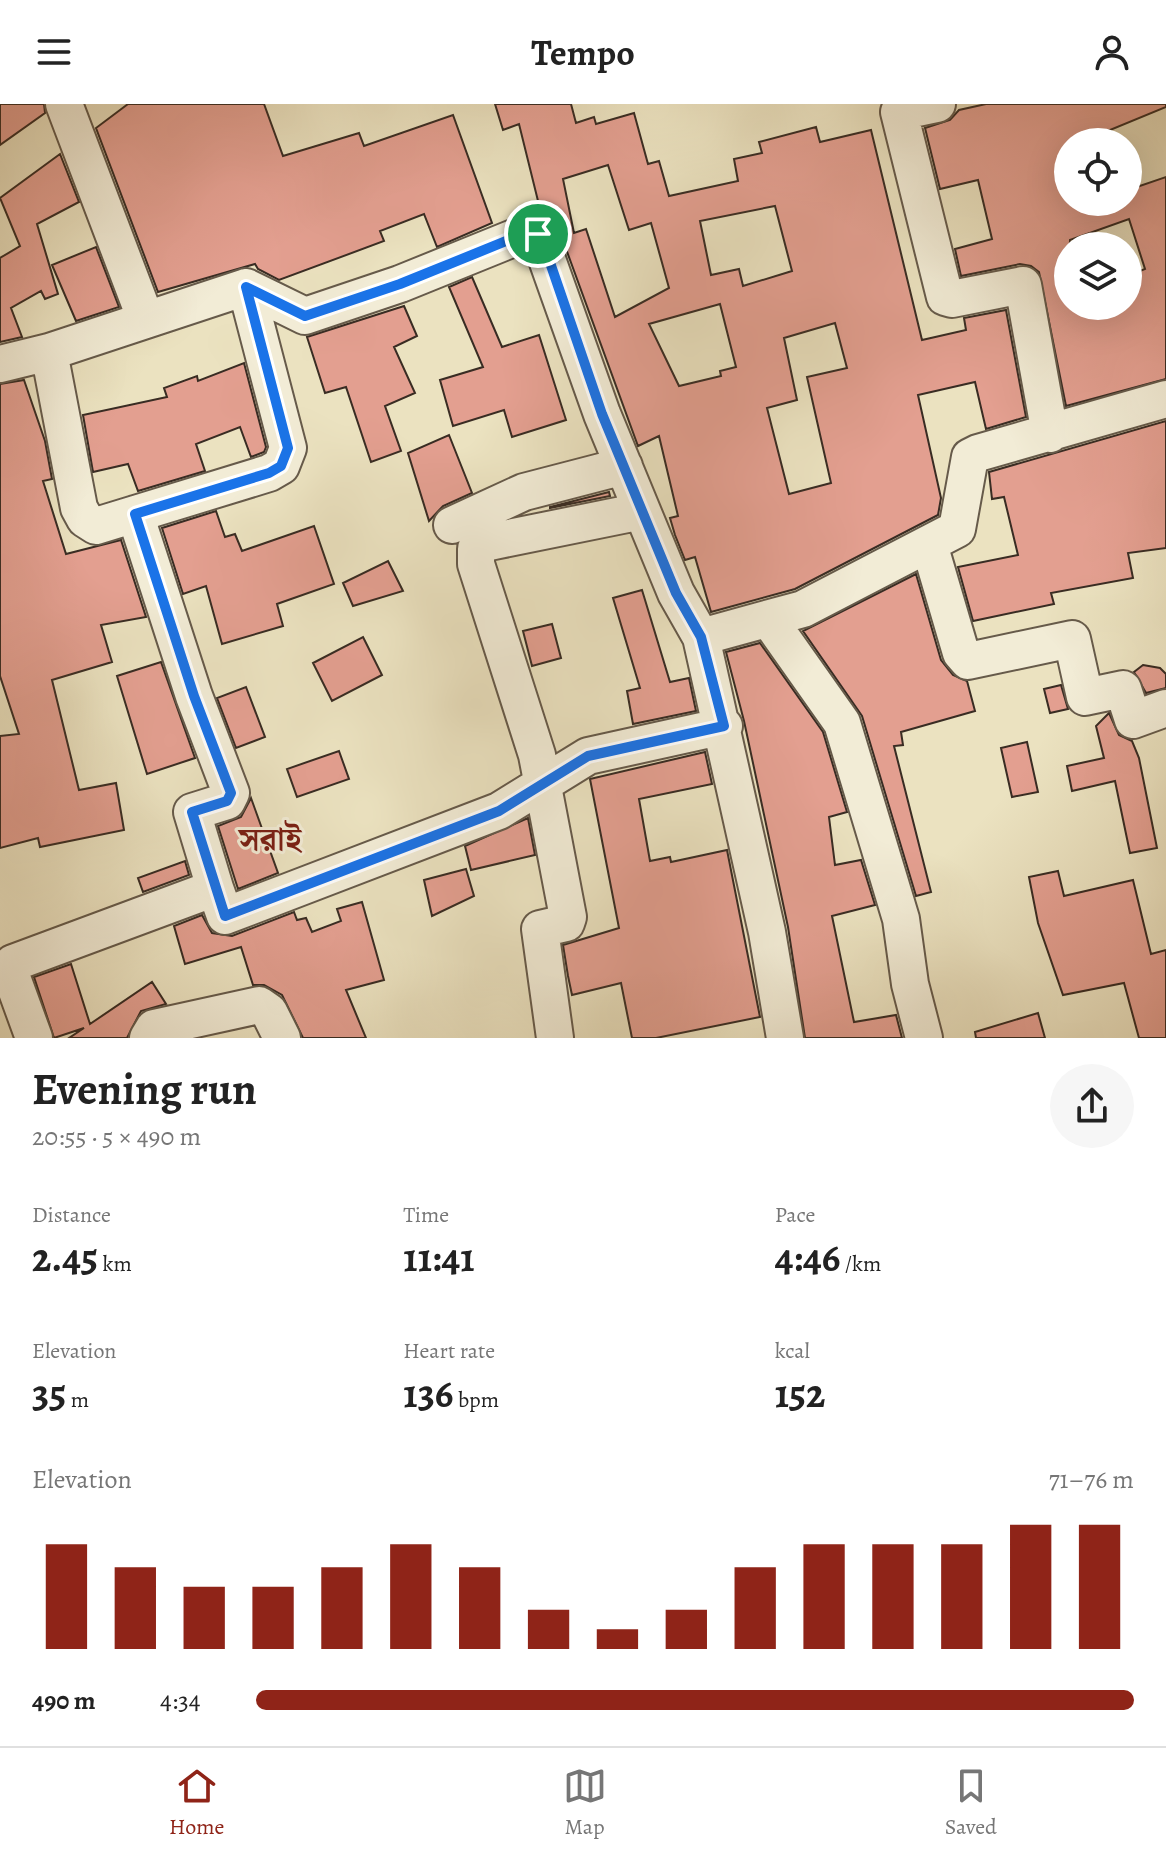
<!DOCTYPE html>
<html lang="en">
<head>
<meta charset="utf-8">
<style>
  :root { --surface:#fff; --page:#f6f6f6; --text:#222; --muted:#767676; --line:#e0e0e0; --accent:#8f2418 }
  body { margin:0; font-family:Alegreya,"Noto Serif Bengali",serif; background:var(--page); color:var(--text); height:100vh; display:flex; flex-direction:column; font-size:30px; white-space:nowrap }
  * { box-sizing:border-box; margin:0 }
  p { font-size:26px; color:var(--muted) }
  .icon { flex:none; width:44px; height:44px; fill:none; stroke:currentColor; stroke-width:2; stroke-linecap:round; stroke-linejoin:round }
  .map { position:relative; height:934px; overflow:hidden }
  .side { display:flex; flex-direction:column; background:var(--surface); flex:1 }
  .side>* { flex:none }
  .fabs { position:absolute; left:1054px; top:24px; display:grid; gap:16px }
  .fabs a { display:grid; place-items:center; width:88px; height:88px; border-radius:50%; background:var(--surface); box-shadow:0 8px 32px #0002; font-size:40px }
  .pin { position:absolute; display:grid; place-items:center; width:68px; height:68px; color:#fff; margin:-34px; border:4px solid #fff; border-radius:50%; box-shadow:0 2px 8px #0007 }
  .round { display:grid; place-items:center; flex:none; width:84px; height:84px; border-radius:42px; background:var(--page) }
  .overview { display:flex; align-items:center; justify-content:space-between; height:136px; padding:0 32px }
  h1 { font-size:44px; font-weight:700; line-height:60px }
  .figures { display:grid; grid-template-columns:repeat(3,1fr); gap:12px; height:136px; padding:8px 32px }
  .figures div { display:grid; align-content:center }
  .figures b { font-size:40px; font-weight:700 }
  .figures small { font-size:22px; font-weight:400 }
  .figures p { font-size:22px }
  .chart { height:224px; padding:16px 32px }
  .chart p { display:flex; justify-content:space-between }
  .chart svg { width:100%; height:144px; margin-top:8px; stroke:var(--accent); stroke-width:6 }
  ul { padding:0 32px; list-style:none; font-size:26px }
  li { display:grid; grid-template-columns:128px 96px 1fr; align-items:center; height:60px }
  li i { height:20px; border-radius:10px; background:var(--accent) }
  header { display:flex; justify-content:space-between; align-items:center; height:104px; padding:0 32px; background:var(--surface); font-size:36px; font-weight:700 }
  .tab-bar { display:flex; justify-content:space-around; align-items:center; height:112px; border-top:2px solid var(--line); background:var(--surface); font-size:22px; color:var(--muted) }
  .tab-bar a { display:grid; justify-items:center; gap:4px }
  .tab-bar .on { color:var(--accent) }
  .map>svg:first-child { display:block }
  .building { fill:#e39f90; stroke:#392c23; stroke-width:2; fill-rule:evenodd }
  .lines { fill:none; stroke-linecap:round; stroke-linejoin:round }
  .minor-casing { stroke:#665a4a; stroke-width:40 }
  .minor { stroke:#f2ecd6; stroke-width:36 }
  .route-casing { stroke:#fff; stroke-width:16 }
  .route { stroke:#1a73e8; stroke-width:10 }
  .labels { text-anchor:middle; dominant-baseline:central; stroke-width:6; stroke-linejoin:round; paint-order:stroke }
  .quarter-label { font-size:32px; font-weight:bold; fill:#7a1f14; stroke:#f2ecd6 }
</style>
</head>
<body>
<header><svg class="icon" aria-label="menu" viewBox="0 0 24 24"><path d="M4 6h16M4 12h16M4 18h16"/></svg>Tempo<svg class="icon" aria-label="person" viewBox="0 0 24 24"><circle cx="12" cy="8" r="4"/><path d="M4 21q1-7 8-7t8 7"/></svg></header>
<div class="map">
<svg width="1166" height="934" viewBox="0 0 1166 934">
  <rect width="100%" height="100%" fill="#ebe2c0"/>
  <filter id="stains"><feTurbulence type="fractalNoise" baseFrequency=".0025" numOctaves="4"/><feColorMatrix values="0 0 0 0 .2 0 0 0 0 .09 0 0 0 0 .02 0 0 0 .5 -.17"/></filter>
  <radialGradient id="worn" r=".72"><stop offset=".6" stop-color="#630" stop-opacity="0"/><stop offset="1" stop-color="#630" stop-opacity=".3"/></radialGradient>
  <path class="building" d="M0 0H44L45 9 0 41Z
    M128 0H264L283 52 359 29 364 42 453 11 492 119 437 143 424 110 380 127 384 137 279 176 258 165 255 160 158 188 96 24Z
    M495 0H571L576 19 594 13 596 20 634 9 648 60 659 57 669 92 738 77 734 55 762 49 759 38 816 23 820 38 871 26 922 236 966 226 964 214 1006 206 1026 313 986 325 975 278 918 291 941 394 938 411 795 485 711 508 695 453 685 456 675 431 670 414 678 412 659 332 638 342 558 123 551 114 541 109 519 20 503 26ZM608 61 629 126 651 119 669 184 615 213 586 125 574 129 563 75ZM775 102 792 167 743 182 739 165 711 171 700 117ZM720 200 736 263 720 267 721 272 679 282 649 220ZM835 219 847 264 807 273 831 379 789 390 767 304 797 296 784 234Z
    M986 0H1166V3L1081 38H1068V98H1128V86L1166 73V275L1066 302 1039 168 1031 162 1020 160 961 172 955 145 992 135 978 76 940 85 925 24 950 16 959 6ZM1129 115 1145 165 1128 172V202H1068L1070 136Z
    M60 50 79 98 37 120 58 190 45 195 41 187 11 204 22 233 0 238V154L20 142 0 94Z
    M96 143 119 203 76 217 52 161Z
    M472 173 502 243 539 231 566 316 512 333 504 306 453 322 440 276 483 263 449 183Z
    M404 202 417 232 394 243 415 289 385 302 401 347 371 358 346 283 325 289 307 233Z
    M244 259 266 343 264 348 251 353 240 323 196 340 205 367 138 387 128 360 93 368 83 311 167 293 164 284 197 272 198 277Z
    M24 276 45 337 52 375 43 377 66 450 121 436 146 513 101 521 112 558 52 576 79 686 116 679 124 726 40 743 38 734 0 744V632L19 630 0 572V280Z
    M1166 317V444L1128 449 1133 474 1051 489 1054 500 973 517 958 463 1018 451 1004 393 992 395 989 368Z
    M449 331 472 389 443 402 429 417 408 349Z
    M609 388 610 392 550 404V403Z
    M216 407 225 433 235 430 242 447 314 422 334 480 277 500 283 522 222 540 206 482 183 490 162 424Z
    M388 457 403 487 353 502 343 479Z
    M916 470 941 556 953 571 967 577 975 607 901 628 903 641 894 642 931 788 916 792 862 612 803 527Z
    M642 486 670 578 689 574 696 607 633 620 627 587 640 584 613 494Z
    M552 520 561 554 532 562 523 527Z
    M363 533 382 571 332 597 313 559Z
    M760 539 823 628 847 708 829 713 835 761 861 756 875 801 832 812 854 918 896 911 902 934H805L788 823 744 617 726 548Z
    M161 558 195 654 147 670 117 572Z
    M1143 561 1160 564 1166 570V584L1146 589 1134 568Z
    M1061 581 1068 605 1050 609 1044 585Z
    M246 583 265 633 236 644 217 594Z
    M1109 609 1119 631 1132 637 1139 654 1157 744 1130 749 1115 677 1072 687 1067 662 1104 654 1096 622Z
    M1027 638 1038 688 1012 693 1001 644Z
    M339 647 349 675 297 693 287 665Z
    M705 648 712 680 639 695 650 757 670 753 671 758 727 746 760 913 656 934H632L621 879 572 891 568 872 563 841 619 824 590 675Z
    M251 694 278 769 238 785 218 722 241 713Z
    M528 714 535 751 471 766 465 742Z
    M185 757 189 771 143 788 138 774Z
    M466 765 474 792 432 812 424 776Z
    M1058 767 1064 792 1133 776 1151 850 1166 846V934H1139L1124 879 1063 891 1038 819 1029 773Z
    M362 798 384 876 346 886 366 934H303L282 891 264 881H253L241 843 185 860 174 822 202 811 212 829 232 832 294 808 297 816 306 814 312 828 341 817 337 805Z
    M71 860 90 920 152 878 166 900 141 907 127 934H69L84 924 54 934 34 873Z
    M1038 909 1045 934H976L975 928Z"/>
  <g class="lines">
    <g class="minor-casing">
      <path id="minor" d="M64 0 146 216
        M937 0 899 8 945 193 952 195 1023 181 1050 330
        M246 183 288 344 281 362 269 369 96 422 85 415 79 404 49 248 246 183 305 212 400 180 526 129 538 130 602 310 676 489 701 533 803 505 957 425 970 353 978 349 1166 295
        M0 260 49 248
        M135 410 194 592 231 689 227 697 192 708 215 784
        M452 421 524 388 624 362
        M929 440 961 549 968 557 1072 535 1085 593 1123 585 1133 616 1166 604
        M770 517 842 619 901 815 910 880 924 934
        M701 533 767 828 785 934
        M34 934 10 868 13 859 215 784 225 812 499 707 588 652 724 622
        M148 934 154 924 259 901 269 908 282 934
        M555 934 540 825 566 819 568 813 537 651 476 460V445L489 438 642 407"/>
    </g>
    <use href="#minor" class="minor"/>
  </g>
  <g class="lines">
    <g class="route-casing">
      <path id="route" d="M526 129 538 130 545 144 602 310 676 489 701 533 724 622 588 652 499 707 225 812 192 708 227 697 231 689 194 592 135 410 269 369 281 362 288 344 246 183 305 212 400 180Z"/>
    </g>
    <use href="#route" class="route"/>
  </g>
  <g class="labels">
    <g class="quarter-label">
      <text x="270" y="735">সরাই</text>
    </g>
  </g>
  <rect width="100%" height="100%" filter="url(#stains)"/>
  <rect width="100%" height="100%" fill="url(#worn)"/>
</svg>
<div class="fabs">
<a><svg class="icon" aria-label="locate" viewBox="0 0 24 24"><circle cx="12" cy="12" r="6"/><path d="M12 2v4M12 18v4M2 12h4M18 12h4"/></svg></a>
<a><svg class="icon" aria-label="layers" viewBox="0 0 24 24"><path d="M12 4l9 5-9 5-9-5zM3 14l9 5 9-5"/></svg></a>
</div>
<div class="pin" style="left:538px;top:130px;background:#1e9e55"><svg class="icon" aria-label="arrive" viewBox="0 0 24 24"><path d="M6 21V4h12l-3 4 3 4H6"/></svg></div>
</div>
<section class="side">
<div class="overview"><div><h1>Evening run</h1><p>20:55 · 5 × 490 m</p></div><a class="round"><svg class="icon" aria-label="share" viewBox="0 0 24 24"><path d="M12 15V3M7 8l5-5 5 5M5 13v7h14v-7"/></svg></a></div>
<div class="figures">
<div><p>Distance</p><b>2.45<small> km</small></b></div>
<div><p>Time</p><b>11:41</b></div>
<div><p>Pace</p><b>4:46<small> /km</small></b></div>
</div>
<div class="figures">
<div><p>Elevation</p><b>35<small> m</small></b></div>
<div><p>Heart rate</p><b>136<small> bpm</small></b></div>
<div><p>kcal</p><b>152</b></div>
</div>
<div class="chart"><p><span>Elevation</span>71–76 m</p>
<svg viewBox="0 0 160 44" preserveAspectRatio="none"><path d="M5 44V12M15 44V19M25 44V25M35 44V25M45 44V19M55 44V12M65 44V19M75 44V32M85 44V38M95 44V32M105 44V19M115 44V12M125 44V12M135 44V12M145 44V6M155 44V6"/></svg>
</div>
<ul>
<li><b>490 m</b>4:34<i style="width:100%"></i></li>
</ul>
</section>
<nav class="tab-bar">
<a class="on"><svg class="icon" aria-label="home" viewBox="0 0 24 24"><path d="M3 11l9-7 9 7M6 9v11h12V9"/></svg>Home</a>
<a><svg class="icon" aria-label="map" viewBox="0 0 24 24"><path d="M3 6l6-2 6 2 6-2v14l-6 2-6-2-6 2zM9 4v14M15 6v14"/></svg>Map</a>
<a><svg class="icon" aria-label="saved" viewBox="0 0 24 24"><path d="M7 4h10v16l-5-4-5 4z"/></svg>Saved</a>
</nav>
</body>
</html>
